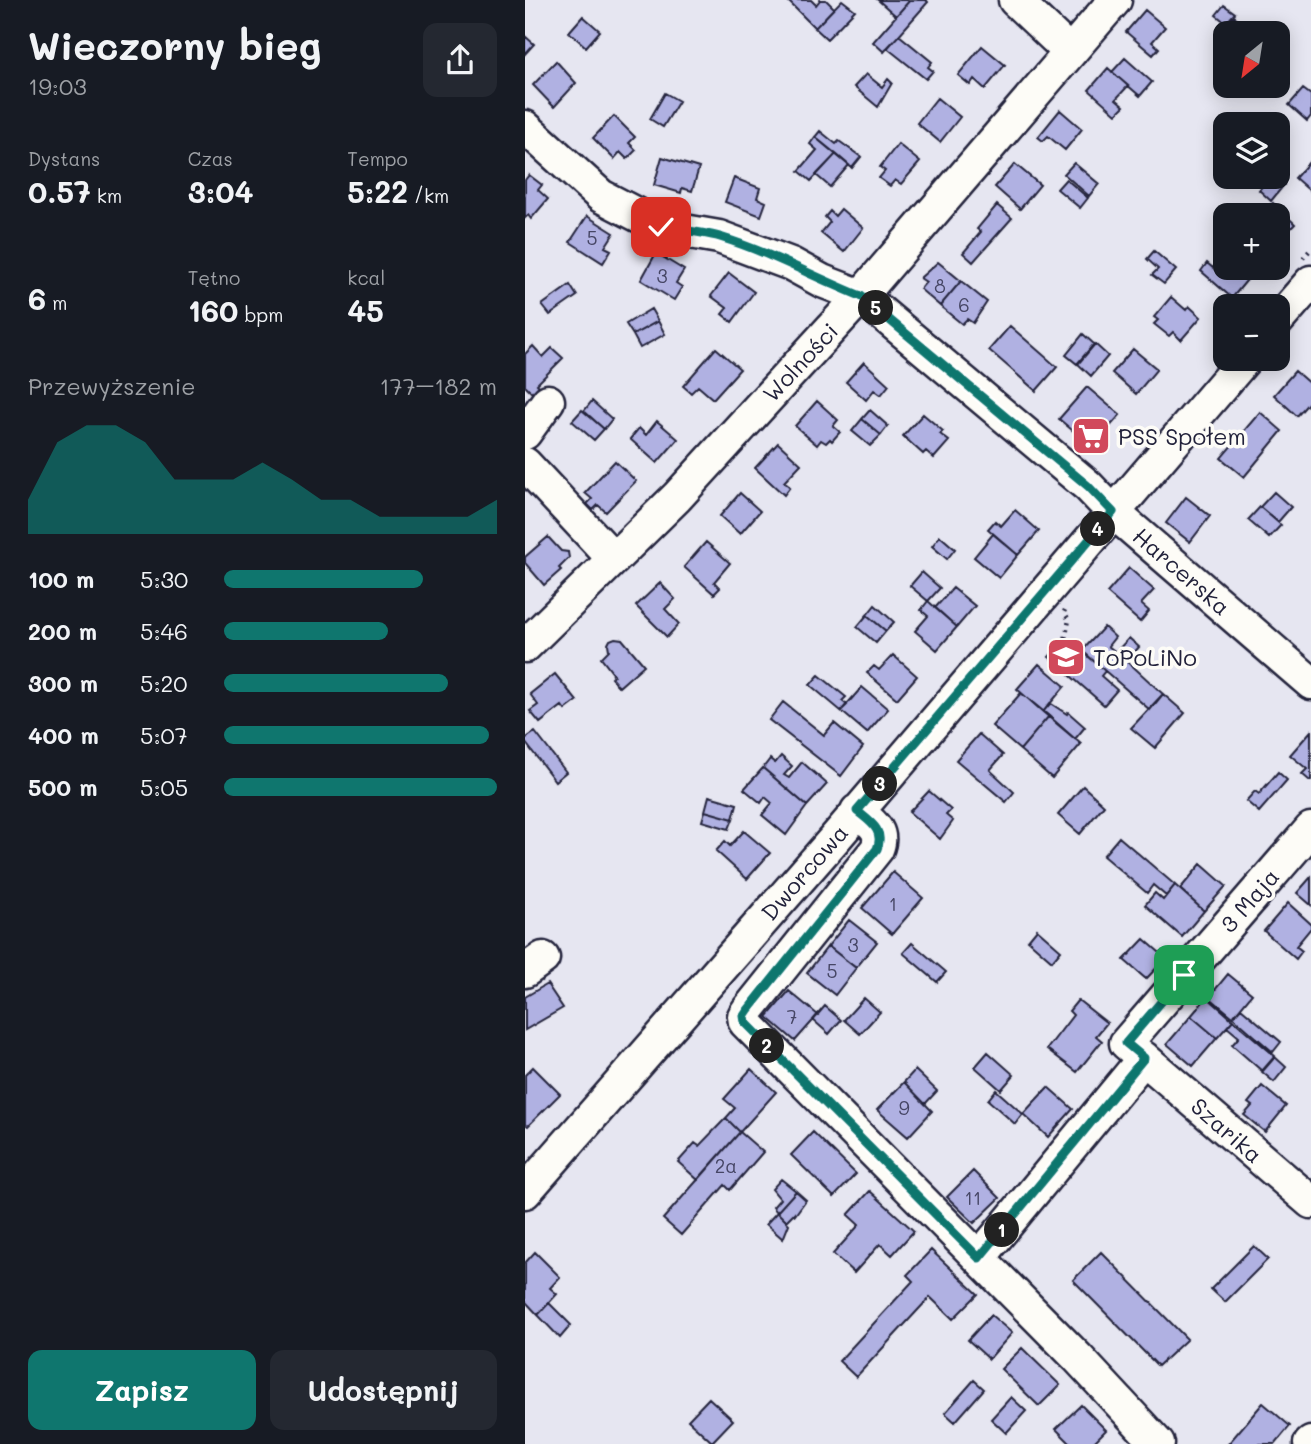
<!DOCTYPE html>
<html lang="pl">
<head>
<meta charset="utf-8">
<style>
  :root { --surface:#171b24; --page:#242831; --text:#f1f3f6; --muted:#9ea1a6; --accent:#0f766e }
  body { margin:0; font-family:Mali,sans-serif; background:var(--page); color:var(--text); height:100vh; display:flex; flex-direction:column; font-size:26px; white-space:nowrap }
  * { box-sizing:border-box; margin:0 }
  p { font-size:23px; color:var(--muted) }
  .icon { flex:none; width:38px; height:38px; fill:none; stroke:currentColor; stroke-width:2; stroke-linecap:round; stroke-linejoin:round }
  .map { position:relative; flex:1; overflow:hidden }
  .sheet { display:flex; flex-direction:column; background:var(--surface); width:525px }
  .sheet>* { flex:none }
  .needle { width:46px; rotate:210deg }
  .buttons { position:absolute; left:688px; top:21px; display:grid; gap:14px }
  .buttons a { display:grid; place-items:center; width:77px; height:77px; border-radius:14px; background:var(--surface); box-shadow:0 4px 18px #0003; font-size:35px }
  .pin { position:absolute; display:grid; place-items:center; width:60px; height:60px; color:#fff; margin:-30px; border-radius:14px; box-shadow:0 4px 10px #0006 }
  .km { position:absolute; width:35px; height:35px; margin:-18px; border-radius:50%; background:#222; color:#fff; font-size:19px; line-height:35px; text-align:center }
  .round { display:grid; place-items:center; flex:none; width:74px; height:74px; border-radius:14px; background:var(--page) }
  .summary { display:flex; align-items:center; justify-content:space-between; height:119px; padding:0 28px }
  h1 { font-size:38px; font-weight:700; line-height:52px }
  .stats { display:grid; grid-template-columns:repeat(3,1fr); gap:10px; height:119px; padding:7px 28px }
  .stats div { display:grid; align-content:center }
  .stats b { font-size:30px; font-weight:700 }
  .stats small { font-size:19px; font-weight:400 }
  .stats p { font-size:19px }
  .chart { height:196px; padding:14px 28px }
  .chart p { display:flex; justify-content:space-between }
  .chart svg { width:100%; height:126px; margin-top:7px; fill:var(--accent); opacity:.7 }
  .button { display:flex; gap:14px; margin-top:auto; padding:14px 28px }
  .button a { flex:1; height:80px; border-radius:14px; background:var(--accent); color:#fff; font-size:28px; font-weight:700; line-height:80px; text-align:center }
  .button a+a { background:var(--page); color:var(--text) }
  ul { padding:0 28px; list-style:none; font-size:23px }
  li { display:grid; grid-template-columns:112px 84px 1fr; align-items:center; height:52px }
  li i { height:18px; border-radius:9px; background:var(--accent) }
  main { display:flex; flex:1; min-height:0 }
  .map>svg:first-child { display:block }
  .building { fill:#b0b1e2; stroke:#22223b; stroke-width:2 }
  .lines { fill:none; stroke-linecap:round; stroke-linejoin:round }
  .minor-casing { stroke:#22223b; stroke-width:37 }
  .path { stroke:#22223b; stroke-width:4.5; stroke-dasharray:2 5; stroke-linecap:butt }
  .minor { stroke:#fdfcf7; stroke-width:32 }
  .route-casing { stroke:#fff; stroke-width:14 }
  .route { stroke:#0f766e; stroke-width:9 }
  .labels { text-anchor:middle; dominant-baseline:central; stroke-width:7; stroke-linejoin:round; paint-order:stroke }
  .number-label { font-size:19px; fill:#464665 }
  .street-label { font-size:23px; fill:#22223b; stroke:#fdfcf7 }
  .poi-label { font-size:23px; fill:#22223b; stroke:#fdfcf7; text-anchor:start }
</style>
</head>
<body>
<main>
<section class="sheet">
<div class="summary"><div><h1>Wieczorny bieg</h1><p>19:03</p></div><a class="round"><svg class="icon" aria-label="share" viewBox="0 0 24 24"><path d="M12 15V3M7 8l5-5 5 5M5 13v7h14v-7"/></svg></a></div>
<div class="stats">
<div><p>Dystans</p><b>0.57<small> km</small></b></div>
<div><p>Czas</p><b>3:04</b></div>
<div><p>Tempo</p><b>5:22<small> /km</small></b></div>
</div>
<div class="stats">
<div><b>6<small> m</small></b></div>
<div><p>Tętno</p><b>160<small> bpm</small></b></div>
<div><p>kcal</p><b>45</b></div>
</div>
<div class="chart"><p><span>Przewyższenie</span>177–182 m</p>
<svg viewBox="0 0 160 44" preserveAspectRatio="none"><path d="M0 44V32L10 12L20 6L30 6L40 12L50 25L60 25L70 25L80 19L90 25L100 32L110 32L120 38L130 38L140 38L150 38L160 32V44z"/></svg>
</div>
<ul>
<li><b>100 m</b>5:30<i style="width:73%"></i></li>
<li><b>200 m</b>5:46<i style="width:60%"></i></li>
<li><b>300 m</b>5:20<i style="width:82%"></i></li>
<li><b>400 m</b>5:07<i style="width:97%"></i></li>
<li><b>500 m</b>5:05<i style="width:100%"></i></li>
</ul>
<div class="button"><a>Zapisz</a><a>Udostępnij</a></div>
</section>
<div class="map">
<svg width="786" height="1444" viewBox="0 0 786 1444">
  <rect width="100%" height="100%" fill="#e6e6f1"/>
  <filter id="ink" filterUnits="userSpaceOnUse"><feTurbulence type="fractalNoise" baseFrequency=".0143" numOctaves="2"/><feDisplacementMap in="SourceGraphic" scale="14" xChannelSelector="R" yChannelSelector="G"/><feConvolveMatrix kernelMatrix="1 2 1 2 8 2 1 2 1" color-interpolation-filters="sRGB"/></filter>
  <g filter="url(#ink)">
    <path class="building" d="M262 0H286L291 5 295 0H301L309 8 290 28Z
      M317 0 330 10 302 39 290 28Z
      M353 0H385L371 16Z
      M385 0H401L403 2 359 52 348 42Z
      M699 5 710 13 701 23 691 15Z
      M620 10 640 27 627 42 634 48 628 55 601 32Z
      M58 16 75 31 61 47 44 32Z
      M709 16 722 26 716 33 703 23Z
      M374 35 407 62 403 67 408 71 401 79 362 48Z
      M0 36 9 44 0 54Z
      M457 46 480 65 460 89 449 79 445 85 433 75Z
      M600 58 627 82 615 96 587 72Z
      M31 61 51 83 29 107 8 85Z
      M583 68 603 86 591 99 599 106 591 114 564 90Z
      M341 74 357 87 363 79 367 83 353 107 329 87Z
      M778 89 786 95V116L782 121 764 105Z
      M140 93 154 101 138 127 125 119Z
      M412 98 435 117 415 142 392 123Z
      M535 110 557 129 540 150 523 136 518 141 513 137Z
      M89 116 110 137 104 143 111 150 102 159 95 152 89 159 68 138Z
      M295 131 311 144 314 141 336 157 327 168 290 137Z
      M290 137 311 154 286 181 274 171 292 150 285 144Z
      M373 144 395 162 376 184 370 180 365 186 354 178 360 171 355 167Z
      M311 154 324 165 305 187 291 175Z
      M137 157 174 168 167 191 157 188 156 193 129 185Z
      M786 160V192L770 178Z
      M549 163 574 184 564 196 539 174Z
      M490 164 515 185 495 209 470 187Z
      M4 175 17 185 13 190 23 199 6 219 3 215 0 218V180Z
      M731 177H749L759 185 746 201 734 190 739 184Z
      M209 178 235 188 232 198 241 202 236 216 200 202Z
      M541 179 563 198 555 208 532 189Z
      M748 203 770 224 752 243V215H737Z
      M472 205 487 218 448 262 438 253 456 232 452 229Z
      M316 209 338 228 319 252 296 233 305 222 300 217 305 211 310 216Z
      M62 216 89 233 80 247 86 250 78 263 45 242Z
      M629 251 651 270 639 284 627 275 633 269 622 259Z
      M131 253 159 270 151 283 157 287 149 300 116 280Z
      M700 254V268H718L726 275 707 298 676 271 682 263 688 268Z
      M413 262 436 281 415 306 395 289 401 282 395 278Z
      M204 273 229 292 207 322 197 314 202 308 186 296Z
      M436 281 462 302 448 323 442 319 437 324 415 306Z
      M45 285 52 296 25 315 17 305Z
      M646 297 661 310 664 306 676 317 656 340 648 332 644 336 629 324 633 320 629 317Z
      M126 309 133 321 108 335 101 324Z
      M133 321 140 334 115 348 108 335Z
      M485 326 532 367 511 391 464 350Z
      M558 334 569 344 552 364 541 355Z
      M570 344 583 356 566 376 553 364Z
      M8 346 18 357 27 348 38 358 12 384 17 389 10 396 0 386V354Z
      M191 348 215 369 188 399 173 386 166 393 158 386Z
      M608 349 632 369 611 394 587 373Z
      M339 362 364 385 356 395 349 390 341 400 321 382Z
      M770 371 786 385V400L772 416 749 395Z
      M562 387 595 415 567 447 534 419Z
      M67 401 87 419 79 429 59 411Z
      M292 401 313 420 308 426 315 432 307 441 305 439 301 443 296 440 292 445 270 426Z
      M57 410 79 429 69 440 47 421Z
      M345 410 363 426 356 435 337 419Z
      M735 412 757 431 719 477 696 458Z
      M398 414 418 431 415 434 424 441 409 458 401 451 398 454 378 436Z
      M337 419 356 435 345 446 327 431Z
      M132 421 153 439 132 463 105 439 114 428 121 435Z
      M253 443 276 464 259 482 265 487 259 495 230 468Z
      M90 461 111 481 81 512 73 505 68 510 62 504 67 499 60 493Z
      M749 492 766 507 753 522 735 507Z
      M215 493 235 511 215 534 195 516Z
      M661 497 685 516 665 542 641 523Z
      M735 507 756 525 744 538 723 520Z
      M490 510 514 531 493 555 463 529 470 521 476 526Z
      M468 534 493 555 474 578 449 557Z
      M415 536 430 549 422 559 407 546Z
      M23 537 36 551 43 552 44 558 34 568 36 570 19 585 0 563V557Z
      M181 542 205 563 189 582 195 588 189 594 159 567Z
      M604 568 629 590 616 604 624 611 615 622 582 593Z
      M397 572 415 588 403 601 385 586Z
      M135 583 150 599 140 609 154 624 142 637 111 606Z
      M428 588 450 606 432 627 410 608Z
      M403 601 432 627 412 650 390 631 403 616 396 610Z
      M350 605 369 622 361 631 342 615Z
      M342 615 361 631 351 643 332 627Z
      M579 627 590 637 583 646 591 652 604 638 614 647 602 661 638 694 625 710 557 651Z
      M90 638 97 639 119 665 94 687 86 678 89 675 76 658 84 650 83 644 85 640Z
      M537 642 557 659 561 654 580 671 576 676 592 690 579 705 524 657Z
      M368 655 392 676 372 699 342 673 349 666 354 670Z
      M514 664 540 686 518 712 492 689Z
      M30 674 52 701 40 710 37 706 15 723 5 711 13 705 5 694Z
      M294 675 321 697 317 701 322 705 316 711 285 685Z
      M337 687 363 709 342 733 316 711Z
      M496 693 524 716 495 750 467 726Z
      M638 694 660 713 630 748 606 728Z
      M258 702 299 735 309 723 338 747 316 776 244 720Z
      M525 703 542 714 543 712 560 727 550 739 518 712Z
      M524 716 556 744 527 778 495 750Z
      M786 731V780L785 781 777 774 782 769 765 755Z
      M10 732 41 772 30 781 0 742V739Z
      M454 734 478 755 465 770 489 792 481 802 431 760Z
      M256 756 267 766 259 775 264 778 277 762 302 784 282 806 238 768 245 759 250 763Z
      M238 768 282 806 261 835 237 815 247 803 240 797 236 803 219 789Z
      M753 772 762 780 734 812 721 801 730 791 734 794Z
      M558 786 579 805 555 834 533 815Z
      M404 791 426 810 421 815 428 821 415 839 384 812Z
      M184 796 212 804 208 819 180 811Z
      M180 811 208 819 204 829 177 821Z
      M219 831 245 853 222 879 191 851 200 841 205 846Z
      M594 837 650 885 641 896 628 885 622 893 578 856Z
      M676 864 701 886 679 911 655 889Z
      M368 872 398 898 367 934 337 908Z
      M786 877V905L772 893Z
      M650 885 679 911 657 937 620 905 630 893 638 900Z
      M763 903 786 924V928L771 946 777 951 771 959 739 931Z
      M324 920 352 942 331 968 303 946Z
      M512 929 536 950 527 961 503 940Z
      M619 939 641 958 621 979 599 960Z
      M387 943 421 972 412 982 378 953Z
      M303 946 331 968 310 995 282 973Z
      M703 974 727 994 708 1017 684 997Z
      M22 984 38 1008 0 1030V997Z
      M264 991 293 1015 270 1041 242 1017Z
      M682 997 708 1020 692 1038 666 1016Z
      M339 998 355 1012 335 1034 319 1020Z
      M553 1000 582 1023 571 1036 577 1041 552 1072 522 1049 548 1015 544 1011Z
      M300 1006 316 1020 304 1034 288 1020Z
      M716 1008 756 1042 748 1052 708 1017Z
      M666 1016 692 1038 668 1066 642 1044Z
      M708 1020 750 1056 737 1071 707 1045 714 1037 702 1027Z
      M463 1052 489 1075 476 1090 450 1067Z
      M750 1057 761 1067 749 1082 737 1072Z
      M8 1067 35 1094 3 1126 0 1124V1075Z
      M226 1069 251 1092 215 1132 201 1118 210 1108 199 1099Z
      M390 1070 412 1091 400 1104 379 1082Z
      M379 1082 407 1111 383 1137 352 1110Z
      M737 1086 761 1106 740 1132 719 1115 727 1106 723 1103Z
      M523 1087 548 1109 523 1137 498 1114Z
      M471 1090 498 1114 490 1124 463 1100Z
      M201 1118 215 1132 173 1180 153 1162 170 1143 174 1146Z
      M215 1132 238 1152 205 1190 200 1185 156 1235 138 1219Z
      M288 1132 331 1174 309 1197 266 1155Z
      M448 1171 475 1198 449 1223 422 1197Z
      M256 1179 271 1191 252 1212 248 1207 255 1199 247 1189Z
      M271 1191 281 1200 270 1215 269 1213 261 1221 252 1212Z
      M345 1191 389 1231 367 1255 355 1244 329 1273 308 1254 334 1225 323 1215Z
      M252 1212 264 1224 258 1239 241 1224Z
      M729 1246 743 1259 700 1302 686 1289Z
      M406 1250 453 1294 428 1319 405 1297 331 1377 314 1361 388 1281 382 1275Z
      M10 1252 35 1277 25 1288 32 1294 13 1315 0 1301V1263Z
      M576 1252 662 1339 633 1366 548 1280Z
      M24 1303 46 1325 35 1338 13 1315Z
      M466 1315 487 1333 464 1359 443 1340Z
      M497 1348 535 1385 514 1406 476 1369Z
      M449 1380 459 1389 430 1422 420 1413Z
      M486 1397 501 1411 481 1433 466 1419Z
      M184 1398 208 1420 187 1442 163 1420Z
      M738 1403 765 1426 750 1444H703Z
      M556 1405 581 1430 567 1444H544L545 1443 531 1429Z"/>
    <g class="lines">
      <g class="minor-casing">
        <path id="minor" d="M490 0 545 52
          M0 127 76 196 136 227 194 237 266 264 297 281 336 296 563 486 588 512 786 683
          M752 321 786 282
          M0 433 23 401
          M0 464 89 559
          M0 646 152 497 336 296 590 0
          M332 811C345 822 360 830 352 849L223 1010 219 1016 220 1022 553 1358 633 1444
          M786 829 601 1043 786 1202
          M0 971 18 958
          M0 1192 312 836 720 359
          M454 1258 619 1058
          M785 1444 786 1443"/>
      </g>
      <path class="path" d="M778 258 786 249
        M540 610 539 612 544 620 540 640 556 654"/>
      <use href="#minor" class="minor"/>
    </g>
  </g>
  <g class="lines" filter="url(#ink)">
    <g class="route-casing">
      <path id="route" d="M136 227C156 230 177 232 195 237 244 252 289 277 336 296L563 486 588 512 332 811C345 822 360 830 352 849L223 1010 219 1016 220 1022 454 1258 619 1058 601 1043 659 975"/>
    </g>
    <use href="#route" class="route"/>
  </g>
  <defs>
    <g id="supermarket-square" transform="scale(2.0125)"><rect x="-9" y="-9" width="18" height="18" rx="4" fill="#d1495b" stroke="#fdfcf7"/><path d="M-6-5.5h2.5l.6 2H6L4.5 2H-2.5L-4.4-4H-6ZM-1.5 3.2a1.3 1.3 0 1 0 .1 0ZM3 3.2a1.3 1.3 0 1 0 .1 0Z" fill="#fff"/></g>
    <g id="school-square" transform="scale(2.0125)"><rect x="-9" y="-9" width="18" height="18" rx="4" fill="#d1495b" stroke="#fdfcf7"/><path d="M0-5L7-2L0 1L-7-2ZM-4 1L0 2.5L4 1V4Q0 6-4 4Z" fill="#fff"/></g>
  </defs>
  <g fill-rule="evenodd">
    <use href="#supermarket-square" x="566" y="436"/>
    <use href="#school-square" x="541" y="657"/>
  </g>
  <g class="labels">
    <g class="number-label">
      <text x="67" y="237">5</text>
      <text x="137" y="275">3</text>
      <text x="415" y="285">8</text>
      <text x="439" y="304">6</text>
      <text x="368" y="903">1</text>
      <text x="328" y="944">3</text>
      <text x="307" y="970">5</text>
      <text x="267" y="1016">7</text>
      <text x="379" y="1107">9</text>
      <text x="201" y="1165">2a</text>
      <text x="448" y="1197">11</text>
    </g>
    <g class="street-label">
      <text transform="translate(275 362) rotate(-47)">Wolności</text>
      <text transform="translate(657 571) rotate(41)">Harcerska</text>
      <text transform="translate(279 872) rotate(-49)">Dworcowa</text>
      <text transform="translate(724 900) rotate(-49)">3 Maja</text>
      <text transform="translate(702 1130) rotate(41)">Szarika</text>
    </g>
    <g class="poi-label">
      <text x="593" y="436">PSS Społem</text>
      <text x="568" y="657">ToPoLiNo</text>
    </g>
  </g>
</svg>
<div class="buttons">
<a><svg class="needle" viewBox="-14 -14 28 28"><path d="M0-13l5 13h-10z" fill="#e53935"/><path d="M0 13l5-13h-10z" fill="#9ea1a6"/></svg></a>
<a><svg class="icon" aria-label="layers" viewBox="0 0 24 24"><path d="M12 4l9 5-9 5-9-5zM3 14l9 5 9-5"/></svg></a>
<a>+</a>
<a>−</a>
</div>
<div class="pin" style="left:659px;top:975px;background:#1e9e55"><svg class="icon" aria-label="arrive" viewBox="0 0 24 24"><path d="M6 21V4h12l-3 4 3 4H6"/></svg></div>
<div class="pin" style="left:136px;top:227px;background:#d93025"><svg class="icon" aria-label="check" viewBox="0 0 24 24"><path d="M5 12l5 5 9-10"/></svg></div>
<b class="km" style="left:477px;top:1230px">1</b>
<b class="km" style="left:242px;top:1046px">2</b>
<b class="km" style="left:355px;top:784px">3</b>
<b class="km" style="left:573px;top:529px">4</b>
<b class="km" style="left:351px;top:308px">5</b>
</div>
</main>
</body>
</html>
